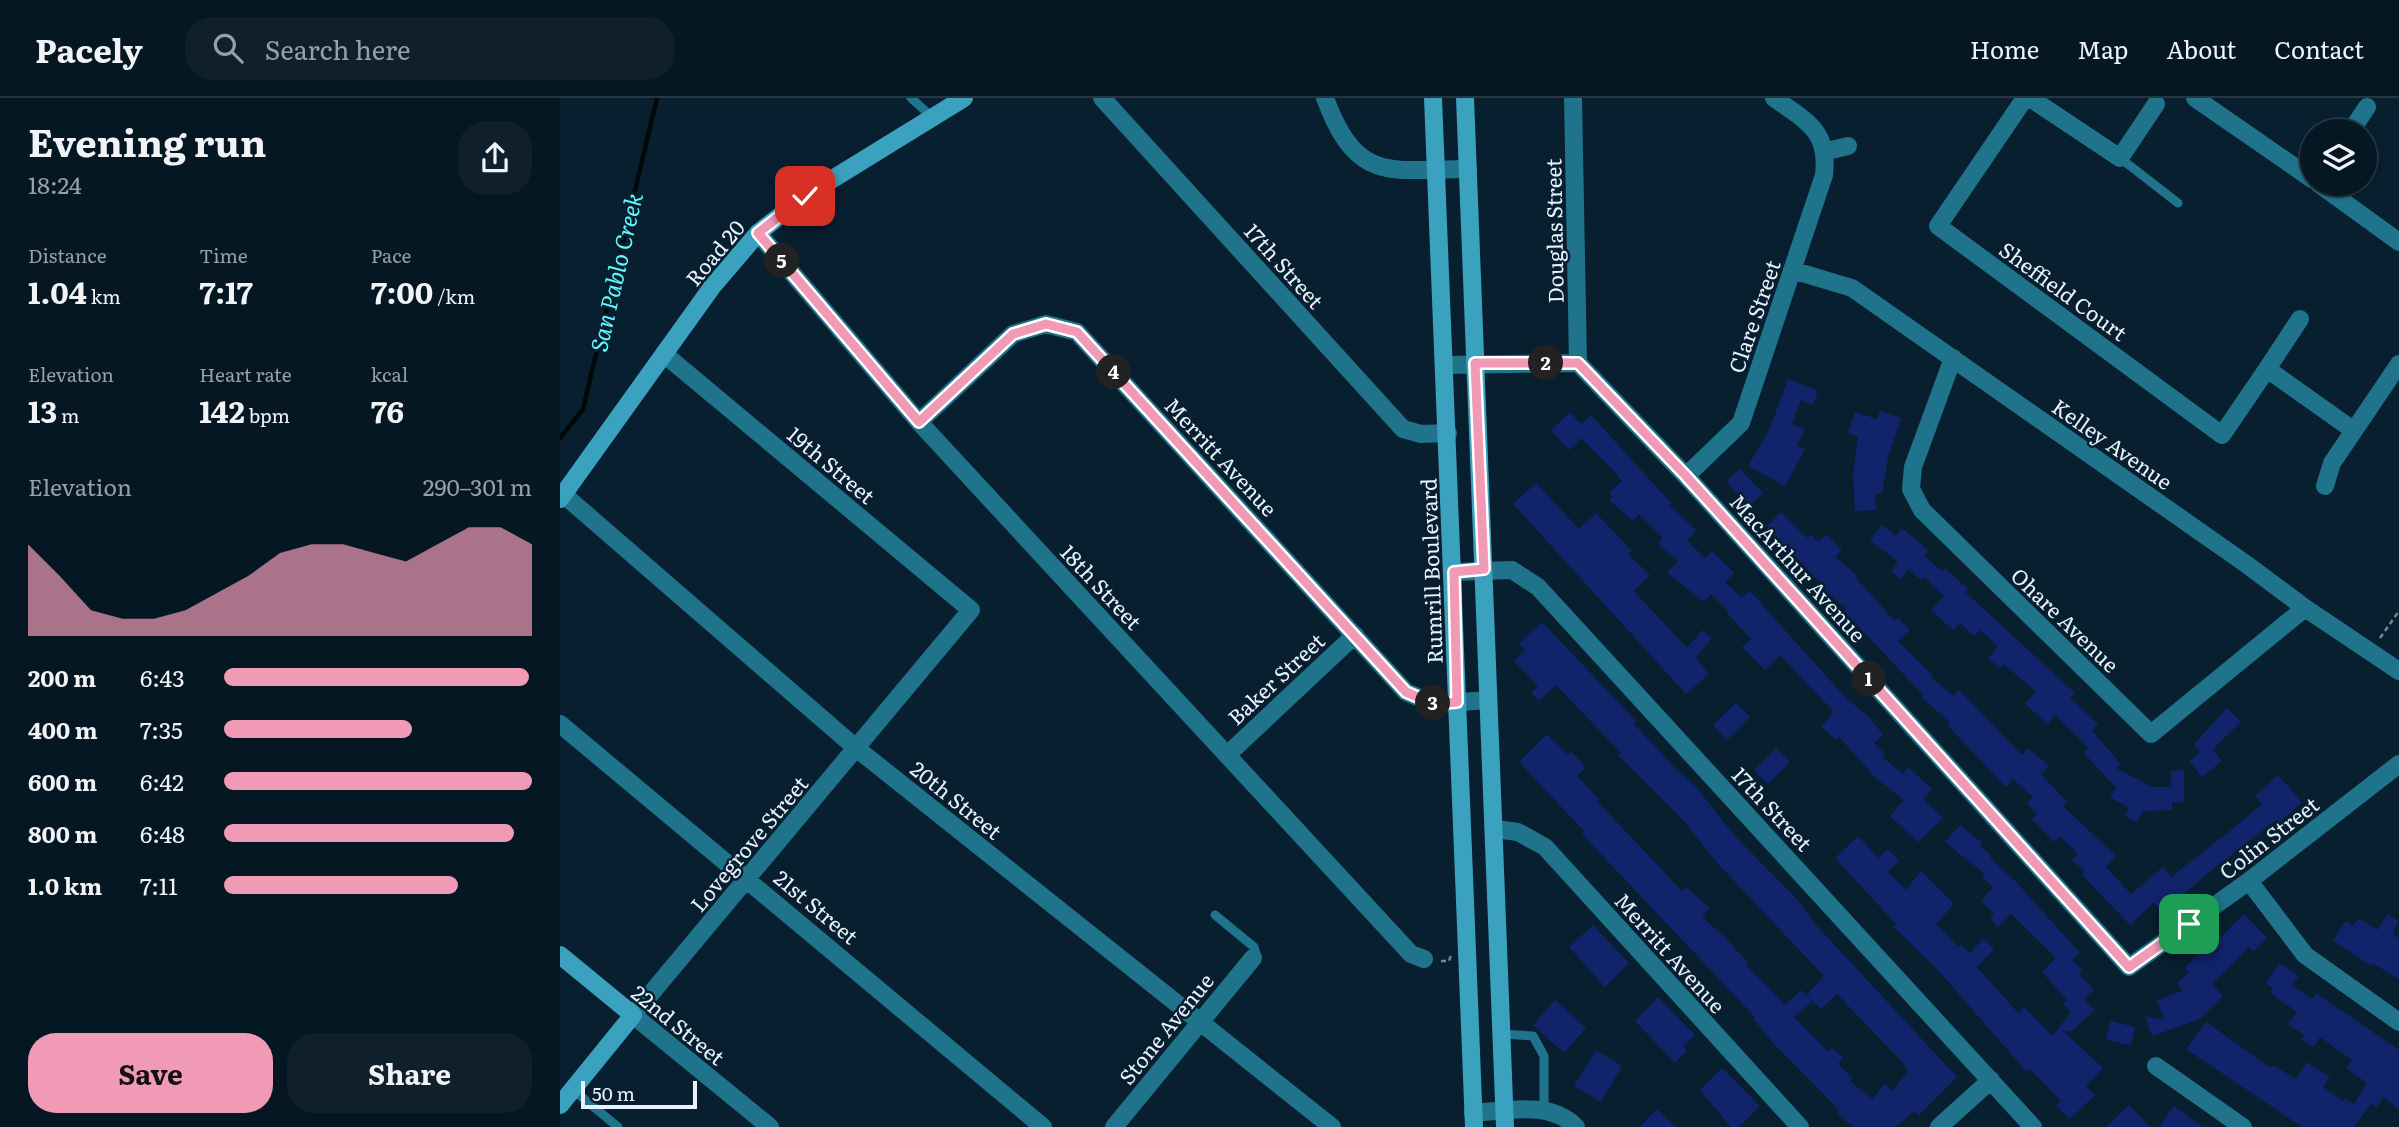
<!DOCTYPE html>
<html lang="en">
<head>
<meta charset="utf-8">
<style>
  :root { --surface:#061724; --page:#0f202c; --text:#f1f3f6; --muted:#989fa6; --line:#273641; --accent:#f09ab6 }
  body { margin:0; font-family:Literata,serif; background:var(--page); color:var(--text); height:100vh; display:flex; flex-direction:column; font-size:26px; white-space:nowrap }
  * { box-sizing:border-box; margin:0 }
  p { font-size:23px; color:var(--muted) }
  .icon { flex:none; width:38px; height:38px; fill:none; stroke:currentColor; stroke-width:2; stroke-linecap:round; stroke-linejoin:round }
  .map { position:relative; flex:1; overflow:hidden }
  .drawer { display:flex; flex-direction:column; background:var(--surface); width:560px }
  .drawer>* { flex:none }
  .tools { position:absolute; left:1740px; top:21px; display:grid; gap:14px }
  .tools a { display:grid; place-items:center; width:77px; height:77px; border-radius:50%; background:var(--surface); box-shadow:0 2px 5px #0004,0 0 0 2px var(--line); font-size:35px }
  .scale { position:absolute; left:21px; bottom:18px; width:116px; box-sizing:border-box; padding-left:7px; border:4px solid #e8f3fd; border-top:0; font-size:19px; line-height:24px; white-space:nowrap; color:#e8f3fd; -webkit-text-stroke:5px #081f30; paint-order:stroke }
  .pin { position:absolute; display:grid; place-items:center; width:60px; height:60px; color:#fff; margin:-30px; border-radius:14px; box-shadow:0 4px 10px #0006 }
  .km { position:absolute; width:35px; height:35px; margin:-18px; border-radius:50%; background:#222; color:#fff; font-size:19px; line-height:35px; text-align:center }
  .round { display:grid; place-items:center; flex:none; width:74px; height:74px; border-radius:28px; background:var(--page) }
  .overview { display:flex; align-items:center; justify-content:space-between; height:119px; padding:0 28px }
  h1 { font-size:38px; font-weight:700; line-height:52px }
  .stats { display:grid; grid-template-columns:repeat(3,1fr); gap:10px; height:119px; padding:7px 28px }
  .stats div { display:grid; align-content:center }
  .stats b { font-size:30px; font-weight:700 }
  .stats small { font-size:19px; font-weight:400 }
  .stats p { font-size:19px }
  .chart { height:196px; padding:14px 28px }
  .chart p { display:flex; justify-content:space-between }
  .chart svg { width:100%; height:126px; margin-top:7px; fill:var(--accent); opacity:.7 }
  .button { display:flex; gap:14px; margin-top:auto; padding:14px 28px }
  .button a { flex:1; height:80px; border-radius:28px; background:var(--accent); color:#111; font-size:28px; font-weight:700; line-height:80px; text-align:center }
  .button a+a { background:var(--page); color:var(--text) }
  ul { padding:0 28px; list-style:none; font-size:23px }
  li { display:grid; grid-template-columns:112px 84px 1fr; align-items:center; height:52px }
  li i { height:18px; border-radius:9px; background:var(--accent) }
  header { display:flex; align-items:center; gap:42px; box-sizing:border-box; height:98px; padding:0 35px; background:var(--surface); border-bottom:2px solid var(--line) }
  header strong { font-size:33px }
  nav { display:flex; gap:38px; margin-inline-start:auto; font-size:24px }
  .search { width:490px; height:63px; background:var(--page); display:flex; align-items:center; gap:18px; box-sizing:border-box; padding:0 24px; border-radius:28px; color:var(--muted); font-size:26px }
  main { display:flex; flex:1; min-height:0 }
  .map>svg:first-child { display:block }
  .lines { fill:none; stroke-linecap:round; stroke-linejoin:round }
  .stream { stroke:#000809; stroke-width:4.5 }
  .building { fill:#11236b }
  .path { stroke:#758693; stroke-width:2.5; stroke-dasharray:5 3.5; stroke-linecap:butt }
  .lane { stroke:#1f738a; stroke-width:9 }
  .street { stroke:#1f738a; stroke-width:18 }
  .secondary { stroke:#3aa1bf; stroke-width:18 }
  .route-casing { stroke:#fff; stroke-width:14 }
  .route { stroke:#f09ab6; stroke-width:9 }
  .labels { text-anchor:middle; dominant-baseline:central; stroke-width:5; stroke-linejoin:round; paint-order:stroke }
  .street-label { font-size:21px; fill:#e8f3fd; stroke:#081f30 }
  .water-label { font-size:23px; font-style:italic; fill:#62f9fe; stroke:#081f30 }
</style>
</head>
<body>
<header>
<strong>Pacely</strong>
<div class="search"><svg class="icon" aria-label="search" viewBox="0 0 24 24"><circle cx="10" cy="10" r="6"/><path d="M15 15l6 6"/></svg>Search here</div>
<nav><a>Home</a><a>Map</a><a>About</a><a>Contact</a></nav>
</header>
<main>
<section class="drawer">
<div class="overview"><div><h1>Evening run</h1><p>18:24</p></div><a class="round"><svg class="icon" aria-label="share" viewBox="0 0 24 24"><path d="M12 15V3M7 8l5-5 5 5M5 13v7h14v-7"/></svg></a></div>
<div class="stats">
<div><p>Distance</p><b>1.04<small> km</small></b></div>
<div><p>Time</p><b>7:17</b></div>
<div><p>Pace</p><b>7:00<small> /km</small></b></div>
</div>
<div class="stats">
<div><p>Elevation</p><b>13<small> m</small></b></div>
<div><p>Heart rate</p><b>142<small> bpm</small></b></div>
<div><p>kcal</p><b>76</b></div>
</div>
<div class="chart"><p><span>Elevation</span>290–301 m</p>
<svg viewBox="0 0 160 44" preserveAspectRatio="none"><path d="M0 44V12L10 23L20 35L30 38L40 38L50 35L60 29L70 23L80 15L90 12L100 12L110 15L120 18L130 12L140 6L150 6L160 12V44z"/></svg>
</div>
<ul>
<li><b>200 m</b>6:43<i style="width:99%"></i></li>
<li><b>400 m</b>7:35<i style="width:61%"></i></li>
<li><b>600 m</b>6:42<i style="width:100%"></i></li>
<li><b>800 m</b>6:48<i style="width:94%"></i></li>
<li><b>1.0 km</b>7:11<i style="width:76%"></i></li>
</ul>
<div class="button"><a>Save</a><a>Share</a></div>
</section>
<div class="map">
<svg width="1839" height="1029" viewBox="0 0 1839 1029">
  <rect width="100%" height="100%" fill="#081f30"/>
  <g class="lines">
    <path class="stream" d="M0 340 23 311 97 0"/>
  </g>
  <path class="building" d="M1228 281 1258 293 1253 307 1241 302 1232 326 1245 331 1237 348 1245 351 1225 388 1188 368 1210 330Z
    M1320 313 1341 320 1328 359 1322 396H1315L1316 412 1295 413 1293 376 1298 339 1288 335 1295 314 1317 321Z
    M1010 314 1021 326 1031 317 1111 405 1109 407 1136 432 1127 443 1145 460 1152 453 1174 475 1165 484 1182 500 1190 493 1284 598 1311 621 1323 637 1314 645 1325 656 1322 659 1343 676 1348 669 1372 691 1363 701 1383 720 1358 744 1330 718 1344 702 1316 680 1279 639 1276 642 1261 629 1274 614 1220 557 1205 572 1182 549 1191 541 1167 515 1169 514 1151 496 1144 504 1107 475 1118 463 1098 446 1103 440 1079 416 1073 423 1049 402 1052 398 1049 395 1062 383 1052 371 1021 340 1009 352 991 332Z
    M1180 371 1203 395 1189 409 1166 383Z
    M976 385 1019 431 1036 415 1072 453 1068 456 1090 477 1074 493 1127 550 1142 532 1152 540 1136 560 1149 576 1126 596 953 406Z
    M1221 414 1247 440 1251 436 1258 444 1266 436 1282 452 1275 459 1298 478 1296 480 1335 523 1338 520 1350 532 1338 543 1373 578 1371 580 1394 598 1399 592 1462 657 1468 650 1489 668 1481 676 1507 704 1503 708 1556 758 1546 769 1571 796 1603 769 1611 779 1670 733 1702 706 1695 698 1718 677 1742 704 1719 725 1716 722 1658 767 1602 814 1594 804 1570 827 1522 777 1525 773 1512 762 1518 756 1500 738 1494 744 1472 721 1477 716 1467 705 1473 699 1453 681 1446 689 1387 627 1390 624 1362 600 1364 598 1284 513 1286 510 1259 488 1261 486 1207 428Z
    M1322 427 1336 438 1342 430 1368 452 1364 458 1382 473 1385 470 1398 482 1408 491 1405 494 1515 595 1510 600 1538 626 1532 633 1561 666 1556 670 1592 689H1611V673L1624 672V704L1612 705V712L1583 713 1577 724 1565 718 1569 710 1550 699 1556 690 1523 654 1529 650 1495 617 1488 626 1465 606 1476 593 1443 566 1440 570 1428 560 1438 548 1420 532 1414 538 1400 525 1393 532 1371 512 1384 498 1364 479 1361 482 1348 471 1341 481 1331 473 1338 464 1310 442Z
    M982 524 1076 623 1074 626 1115 670 1136 689 1175 738 1236 800 1256 827 1397 979 1359 1017 1355 1013 1335 1029H1293L1277 1015 1279 1012 1214 946 1193 921 1195 919 1022 736 1024 733 959 664 987 636 1008 657 1011 653 1026 670 1017 678 1039 701 1037 703 1122 793 1126 789 1150 810 1142 819 1166 840 1188 865 1186 867 1225 907 1241 892 1252 904 1234 919 1268 954 1272 950 1283 959 1278 966 1293 980 1290 983 1312 1001 1325 986 1333 993 1348 973 1343 965 1277 896 1261 911 1246 897 1263 880 1262 876 1159 767 1122 721 1058 657 1061 655 996 587 979 603 971 595 978 588 954 563 965 552 959 545Z
    M1176 605 1190 619 1167 642 1153 627Z
    M1667 610 1681 624 1653 651 1662 663 1642 679 1629 663 1640 654 1634 646Z
    M1216 650 1230 664 1208 686 1194 672Z
    M1400 727 1422 745 1420 748 1432 758 1430 760 1457 785 1520 855 1512 862 1523 873 1519 876 1534 892 1524 901 1535 912 1511 934 1502 932 1543 970 1526 988 1535 997 1510 1021 1496 1008 1501 1003 1470 971 1467 974 1377 871 1334 829 1336 826 1275 760 1298 738 1318 760 1328 751 1339 763 1328 774 1346 792 1361 773 1394 806 1376 826 1399 849 1401 846 1410 855 1423 841 1434 851 1417 869 1458 915 1464 909 1492 938 1511 914 1503 906 1507 902 1482 874 1496 860 1451 816 1438 829 1430 820 1434 816 1421 803 1433 789 1422 779 1425 776 1385 744Z
    M1684 816 1707 840 1693 854 1689 849 1652 886 1663 898 1640 921 1592 938 1585 918 1604 922 1597 902 1623 893 1617 885 1629 875 1625 870 1658 835 1661 839Z
    M1828 816 1839 823 1832 836 1839 840V881L1812 865 1811 868 1773 842 1786 823 1793 828 1799 820 1817 832Z
    M1033 827 1069 865 1045 889 1009 849Z
    M1720 865 1739 878 1732 887 1752 901 1756 895 1839 952V1011L1823 999 1817 1009 1811 1006 1794 1029H1742L1626 951 1646 924 1711 970 1713 967 1736 981 1747 964 1770 979 1763 989 1783 1003 1785 1000 1794 1006 1807 985 1786 970 1792 962 1760 939 1753 949 1741 941 1744 937 1728 926 1737 914 1710 895 1713 890 1706 885Z
    M1098 899 1135 937 1123 948 1127 953 1115 965 1075 923Z
    M995 902 1026 930 1004 955 973 927Z
    M1550 923 1575 929 1571 947 1546 942Z
    M1036 952 1062 968 1041 1004 1014 988Z
    M1162 970 1200 1008 1179 1029H1171L1140 992Z
    M1569 1007 1590 1029H1546Z
    M1614 1008 1643 1029H1599Z
    M1097 1011 1115 1029H1080Z"/>
  <g class="lines">
    <path class="path" d="M1820 540 1839 513
      M881 863H889L891 857"/>
    <path class="lane" d="M351 0 371 18
      M1560 60 1618 105
      M655 817 694 849 696 856 693 860
      M942 936 973 938 984 958V1012
      M12 991 58 1029"/>
    <path class="street" d="M542 0 843 331 861 336 888 335
      M765 0C797 87 831 71 908 71
      M1013 0 1018 265
      M1465 0 1378 128 1662 337 1707 271
      M1470 0 1560 60 1596 6
      M1635 0 1752 81
      M1791 33 1807 9
      M1267 53 1288 48
      M1759 86 1839 144
      M198 135 359 324 851 856 864 861
      M1232 172 1292 190 1686 466 1745 510 1839 573
      M1740 221 1707 271 1793 332
      M104 256 411 512 73 917 210 1029
      M1393 260 1353 369 1351 391 1362 412 1591 636 1745 510
      M884 267 1018 265 1126 378 1569 869 1689 783 1839 666
      M359 324 453 236 486 226 517 234 846 594 874 606 928 602
      M1126 378 1181 325 1264 77C1269 32 1247 24 1214 0
      M1765 388 1772 365 1839 266
      M4 397 296 650 772 1029
      M894 474 952 472 978 489 1473 1029
      M0 626 483 1029
      M667 657 795 537
      M935 731 958 734 985 749 1240 1029
      M1689 783 1745 857 1839 924
      M1596 968 1683 1029
      M913 1015C947 1013 990 1002 1016 1029
      M554 1029 693 860
      M1379 1029 1431 982"/>
    <path class="secondary" d="M873 0 914 1029
      M905 0 945 1029
      M0 401 152 189 198 135 245 98 404 0
      M0 857 73 917 0 1007"/>
  </g>
  <g class="lines">
    <g class="route-casing">
      <path id="route" d="M245 98 198 135 359 324 453 236 486 226 517 234 846 594 874 606 897 604 894 474 924 471 915 265H1018L1126 378 1569 869 1629 826"/>
    </g>
    <use href="#route" class="route"/>
  </g>
  <g class="labels">
    <g class="street-label">
      <text transform="translate(993 133) rotate(-91)">Douglas Street</text>
      <text transform="translate(154 154) rotate(-50)">Road 20</text>
      <text transform="translate(725 167) rotate(48)">17th Street</text>
      <text transform="translate(1504 192) rotate(36)">Sheffield Court</text>
      <text transform="translate(1193 218) rotate(-71)">Clare Street</text>
      <text transform="translate(1553 345) rotate(35)">Kelley Avenue</text>
      <text transform="translate(662 358) rotate(47)">Merritt Avenue</text>
      <text transform="translate(272 366) rotate(40)">19th Street</text>
      <text transform="translate(1239 469) rotate(48)">MacArthur Avenue</text>
      <text transform="translate(870 473) rotate(-92)">Rumrill Boulevard</text>
      <text transform="translate(542 488) rotate(47)">18th Street</text>
      <text transform="translate(1506 521) rotate(44)">Ohare Avenue</text>
      <text transform="translate(715 580) rotate(-43)">Baker Street</text>
      <text transform="translate(397 701) rotate(39)">20th Street</text>
      <text transform="translate(1213 710) rotate(47)">17th Street</text>
      <text transform="translate(1708 739) rotate(-38)">Colin Street</text>
      <text transform="translate(188 745) rotate(-50)">Lovegrove Street</text>
      <text transform="translate(257 808) rotate(40)">21st Street</text>
      <text transform="translate(1111 854) rotate(48)">Merritt Avenue</text>
      <text transform="translate(119 926) rotate(39)">22nd Street</text>
      <text transform="translate(605 930) rotate(-51)">Stone Avenue</text>
    </g>
    <g class="water-label">
      <text transform="translate(55 174) rotate(-77)">San Pablo Creek</text>
    </g>
  </g>
</svg>
<div class="tools">
<a><svg class="icon" aria-label="layers" viewBox="0 0 24 24"><path d="M12 4l9 5-9 5-9-5zM3 14l9 5 9-5"/></svg></a>
</div>
<div class="scale">50 m</div>
<div class="pin" style="left:1629px;top:826px;background:#1e9e55"><svg class="icon" aria-label="arrive" viewBox="0 0 24 24"><path d="M6 21V4h12l-3 4 3 4H6"/></svg></div>
<div class="pin" style="left:245px;top:98px;background:#d93025"><svg class="icon" aria-label="check" viewBox="0 0 24 24"><path d="M5 12l5 5 9-10"/></svg></div>
<b class="km" style="left:1309px;top:581px">1</b>
<b class="km" style="left:986px;top:265px">2</b>
<b class="km" style="left:873px;top:605px">3</b>
<b class="km" style="left:554px;top:274px">4</b>
<b class="km" style="left:222px;top:163px">5</b>
</div>
</main>
</body>
</html>
